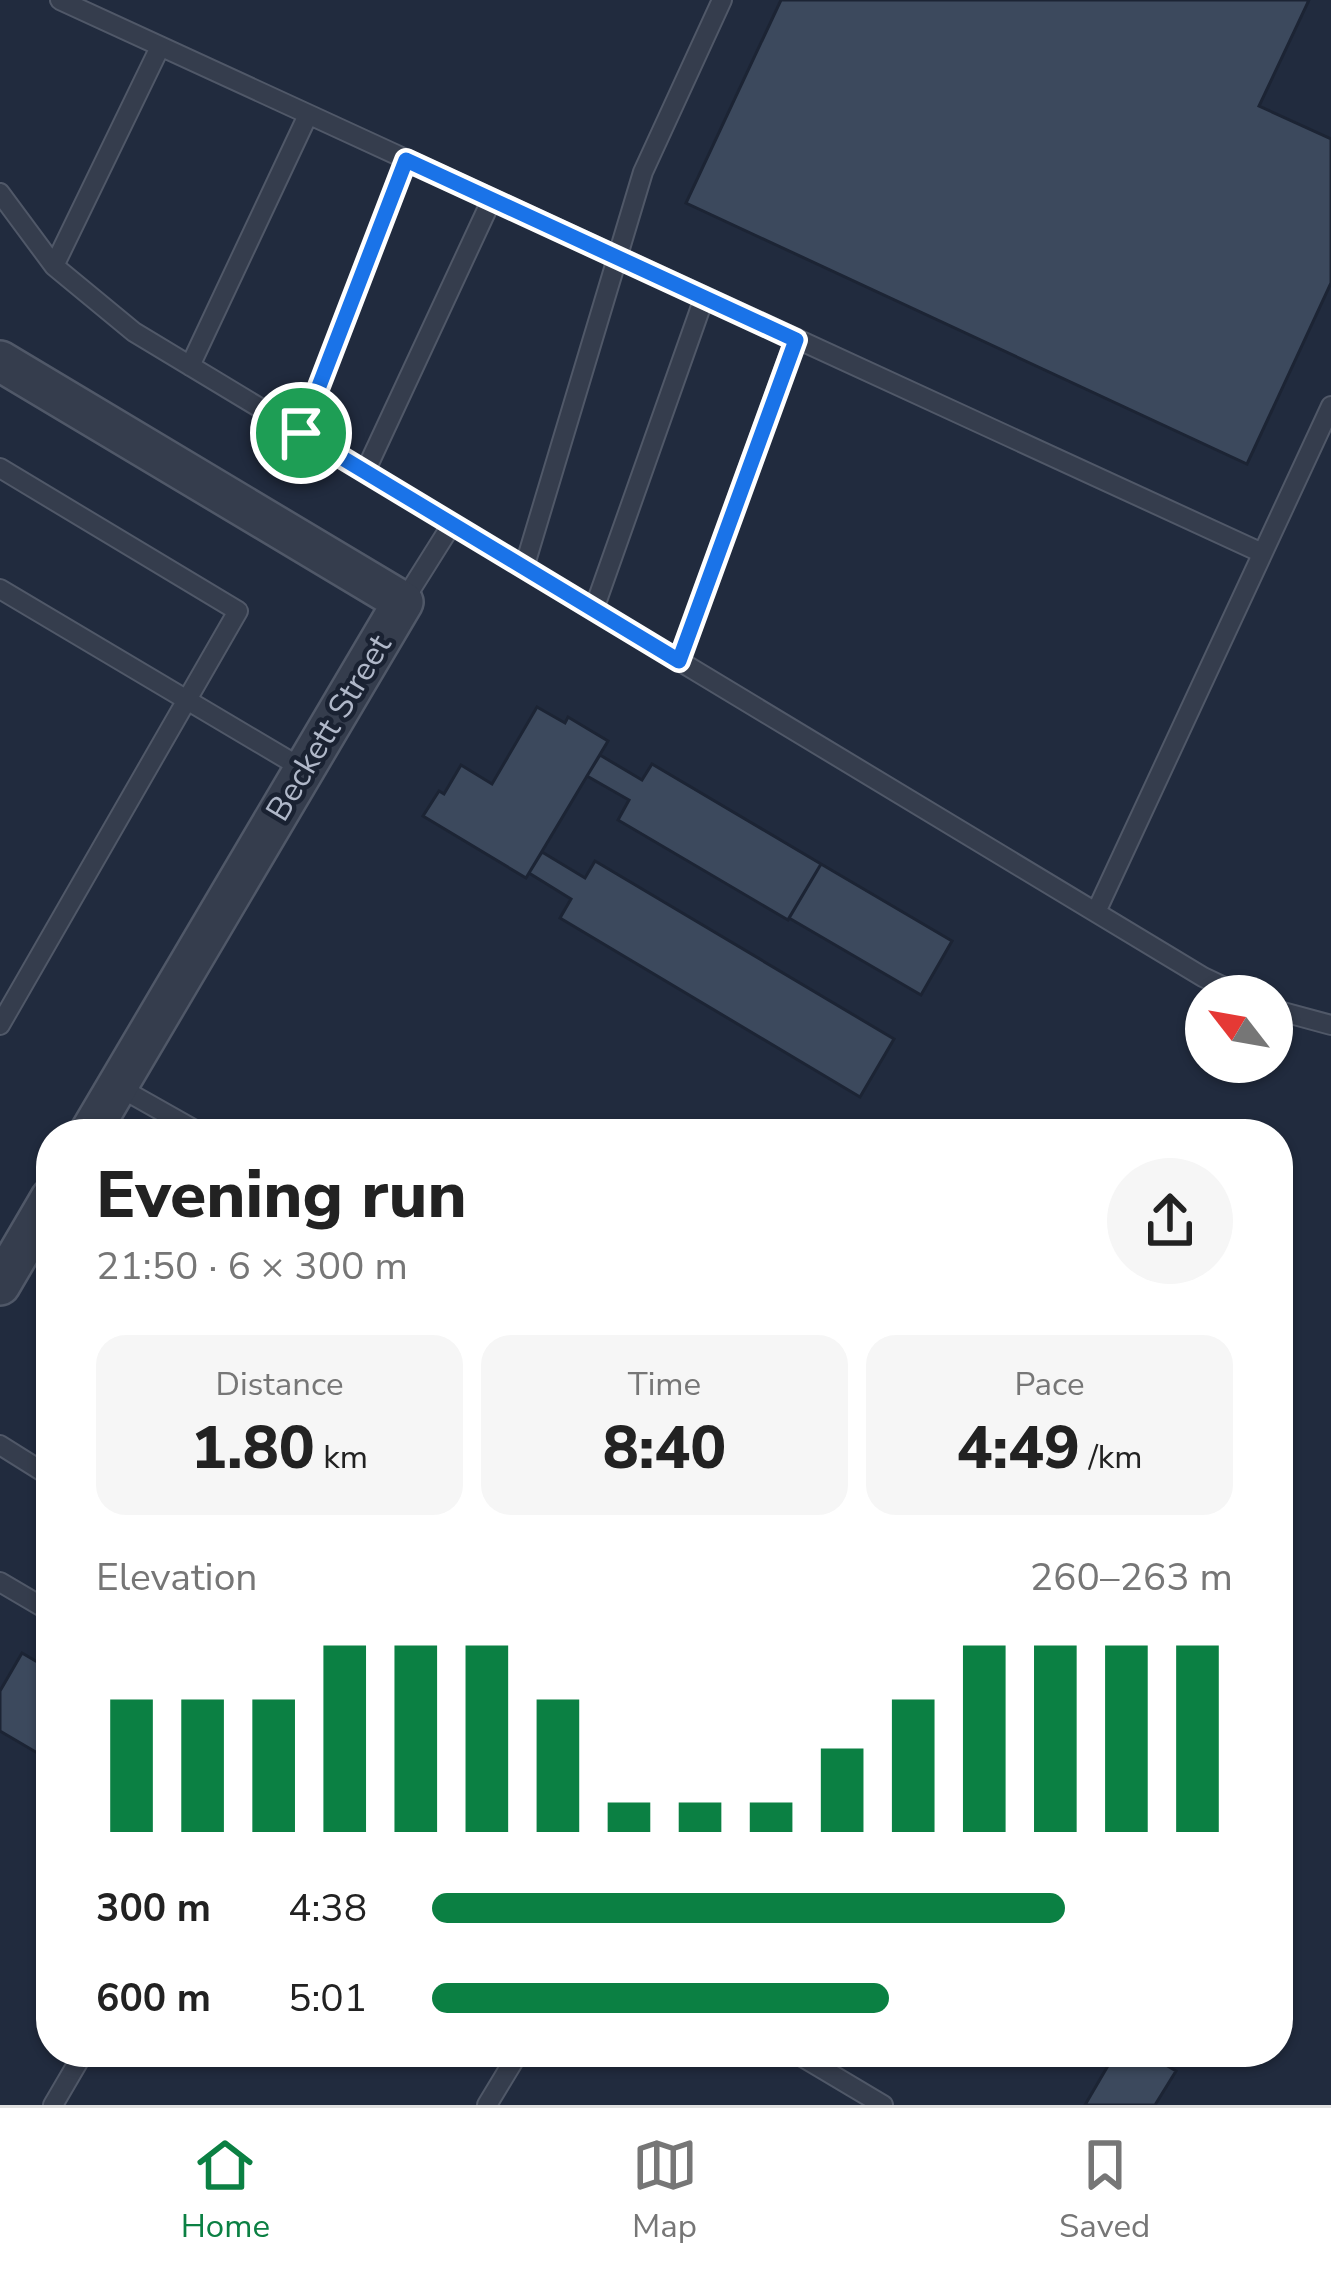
<!DOCTYPE html>
<html lang="en">
<head>
<meta charset="utf-8">
<style>
  :root { --surface:#fff; --page:#f6f6f6; --text:#222; --muted:#767676; --line:#e0e0e0; --accent:#0b8043 }
  body { margin:0; font-family:"Nunito Sans",sans-serif; background:var(--page); color:var(--text); height:100vh; display:flex; flex-direction:column; font-size:45px; white-space:nowrap }
  * { box-sizing:border-box; margin:0 }
  p { font-size:39px; color:var(--muted) }
  .icon { flex:none; width:66px; height:66px; fill:none; stroke:currentColor; stroke-width:2; stroke-linecap:round; stroke-linejoin:round }
  .map { position:relative; flex:1; overflow:hidden }
  .sheet { position:absolute; left:36px; top:1119px; width:1257px; height:948px; display:flex; flex-direction:column; background:var(--surface); border-radius:48px; box-shadow:0 3px 9px #0004 }
  .sheet>* { flex:none }
  .needle { width:78px; rotate:301deg }
  .tools { position:absolute; left:1185px; top:975px; display:grid; gap:24px }
  .tools a { display:grid; place-items:center; width:108px; height:108px; border-radius:50%; background:var(--surface); box-shadow:0 3px 9px #0004; font-size:60px }
  .pin { position:absolute; display:grid; place-items:center; width:102px; height:102px; color:#fff; margin:-51px; border:6px solid #fff; border-radius:50%; box-shadow:0 3px 12px #0007 }
  .round { display:grid; place-items:center; flex:none; width:126px; height:126px; border-radius:63px; background:var(--page) }
  .head { display:flex; align-items:center; justify-content:space-between; height:204px; padding:0 60px }
  h1 { font-size:66px; font-weight:800; line-height:90px }
  .metrics { display:grid; grid-template-columns:repeat(3,1fr); gap:18px; height:204px; padding:12px 60px }
  .metrics div { display:grid; align-content:center; border-radius:30px; background:var(--page); text-align:center }
  .metrics b { font-size:60px; font-weight:800 }
  .metrics small { font-size:33px; font-weight:400 }
  .metrics p { font-size:33px }
  .chart { height:336px; padding:24px 60px }
  .chart p { display:flex; justify-content:space-between }
  .chart svg { width:100%; height:216px; margin-top:12px; stroke:var(--accent); stroke-width:6 }
  ul { padding:0 60px; list-style:none; font-size:39px }
  li { display:grid; grid-template-columns:192px 144px 1fr; align-items:center; height:90px }
  li i { height:30px; border-radius:15px; background:var(--accent) }
  .dock { display:flex; justify-content:space-around; align-items:center; height:168px; border-top:3px solid var(--line); background:var(--surface); font-size:33px; color:var(--muted) }
  .dock a { display:grid; justify-items:center; gap:6px }
  .dock .selected { color:var(--accent) }
  .map>svg:first-child { display:block }
  .building { fill:#3c495d; stroke:#1c2434; stroke-width:3 }
  .lines { fill:none; stroke-linecap:round; stroke-linejoin:round }
  .service-casing { stroke:#505868; stroke-width:22 }
  .minor-casing { stroke:#505868; stroke-width:44 }
  .service { stroke:#353d4d; stroke-width:18 }
  .minor { stroke:#353d4d; stroke-width:39 }
  .route-casing { stroke:#fff; stroke-width:24 }
  .route { stroke:#1a73e8; stroke-width:15 }
  .labels { text-anchor:middle; dominant-baseline:central; stroke-width:9; stroke-linejoin:round; paint-order:stroke }
  .street-label { font-size:33px; fill:#b0b8c9; stroke:#1a2232 }
</style>
</head>
<body>
<div class="map">
<svg width="1331" height="2105" viewBox="0 0 1331 2105">
  <rect width="100%" height="100%" fill="#212b3e"/>
  <path class="building" d="M781 0H1309L1259 106 1331 139V283L1247 464 686 203Z
    M537 707 565 723 568 717 608 741 526 878 423 816 439 791 444 794 461 765 492 784Z
    M600 755 642 780 652 764 821 864 788 920 618 820 629 800 587 776Z
    M542 852 585 878 595 861 894 1039 860 1097 560 918 571 899 529 873Z
    M821 864 952 941 921 995 789 918Z
    M22 1653 51 1670V1761L0 1731V1691Z
    M1116 2052H1144L1176 2071 1155 2105H1085Z"/>
  <g class="lines">
    <g class="service-casing">
      <path id="service" d="M60 0 1262 553
        M0 193 54 266 134 332 1203 977 1243 996
        M54 266 160 47
        M190 366 307 117
        M301 433 406 161
        M0 468 238 611 0 1025
        M365 472 491 201
        M524 568 643 172 722 0
        M0 589 305 770
        M403 602 452 524
        M594 609 704 298
        M679 661 795 340
        M1096 912 1331 406
        M1272 1009 1331 1025
        M117 1086 202 1134
        M0 1445 51 1477
        M0 1582 51 1612
        M794 2052 883 2105
        M53 2105 84 2052
        M487 2105 519 2052"/>
    </g>
    <g class="minor-casing">
      <path id="minor" d="M0 361 403 602 89 1134
        M0 1285 51 1198"/>
    </g>
    <use href="#service" class="service"/>
    <use href="#minor" class="minor"/>
  </g>
  <g class="lines">
    <g class="route-casing">
      <path id="route" d="M406 160 796 340 679 661 301 433Z"/>
    </g>
    <use href="#route" class="route"/>
  </g>
  <g class="labels">
    <g class="street-label">
      <text transform="translate(329 728) rotate(-59)">Beckett Street</text>
    </g>
  </g>
</svg>
<div class="tools">
<a><svg class="needle" viewBox="-14 -14 28 28"><path d="M0-13l5 13h-10z" fill="#e53935"/><path d="M0 13l5-13h-10z" fill="#767676"/></svg></a>
</div>
<div class="pin" style="left:301px;top:433px;background:#1e9e55"><svg class="icon" aria-label="arrive" viewBox="0 0 24 24"><path d="M6 21V4h12l-3 4 3 4H6"/></svg></div>
<section class="sheet">
<div class="head"><div><h1>Evening run</h1><p>21:50 · 6 × 300 m</p></div><a class="round"><svg class="icon" aria-label="share" viewBox="0 0 24 24"><path d="M12 15V3M7 8l5-5 5 5M5 13v7h14v-7"/></svg></a></div>
<div class="metrics">
<div><p>Distance</p><b>1.80<small> km</small></b></div>
<div><p>Time</p><b>8:40</b></div>
<div><p>Pace</p><b>4:49<small> /km</small></b></div>
</div>
<div class="chart"><p><span>Elevation</span>260–263 m</p>
<svg viewBox="0 0 160 44" preserveAspectRatio="none"><path d="M5 44V17M15 44V17M25 44V17M35 44V6M45 44V6M55 44V6M65 44V17M75 44V38M85 44V38M95 44V38M105 44V27M115 44V17M125 44V6M135 44V6M145 44V6M155 44V6"/></svg>
</div>
<ul>
<li><b>300 m</b>4:38<i style="width:79%"></i></li>
<li><b>600 m</b>5:01<i style="width:57%"></i></li>
</ul>
</section>
</div>
<nav class="dock">
<a class="selected"><svg class="icon" aria-label="home" viewBox="0 0 24 24"><path d="M3 11l9-7 9 7M6 9v11h12V9"/></svg>Home</a>
<a><svg class="icon" aria-label="map" viewBox="0 0 24 24"><path d="M3 6l6-2 6 2 6-2v14l-6 2-6-2-6 2zM9 4v14M15 6v14"/></svg>Map</a>
<a><svg class="icon" aria-label="saved" viewBox="0 0 24 24"><path d="M7 4h10v16l-5-4-5 4z"/></svg>Saved</a>
</nav>
</body>
</html>
